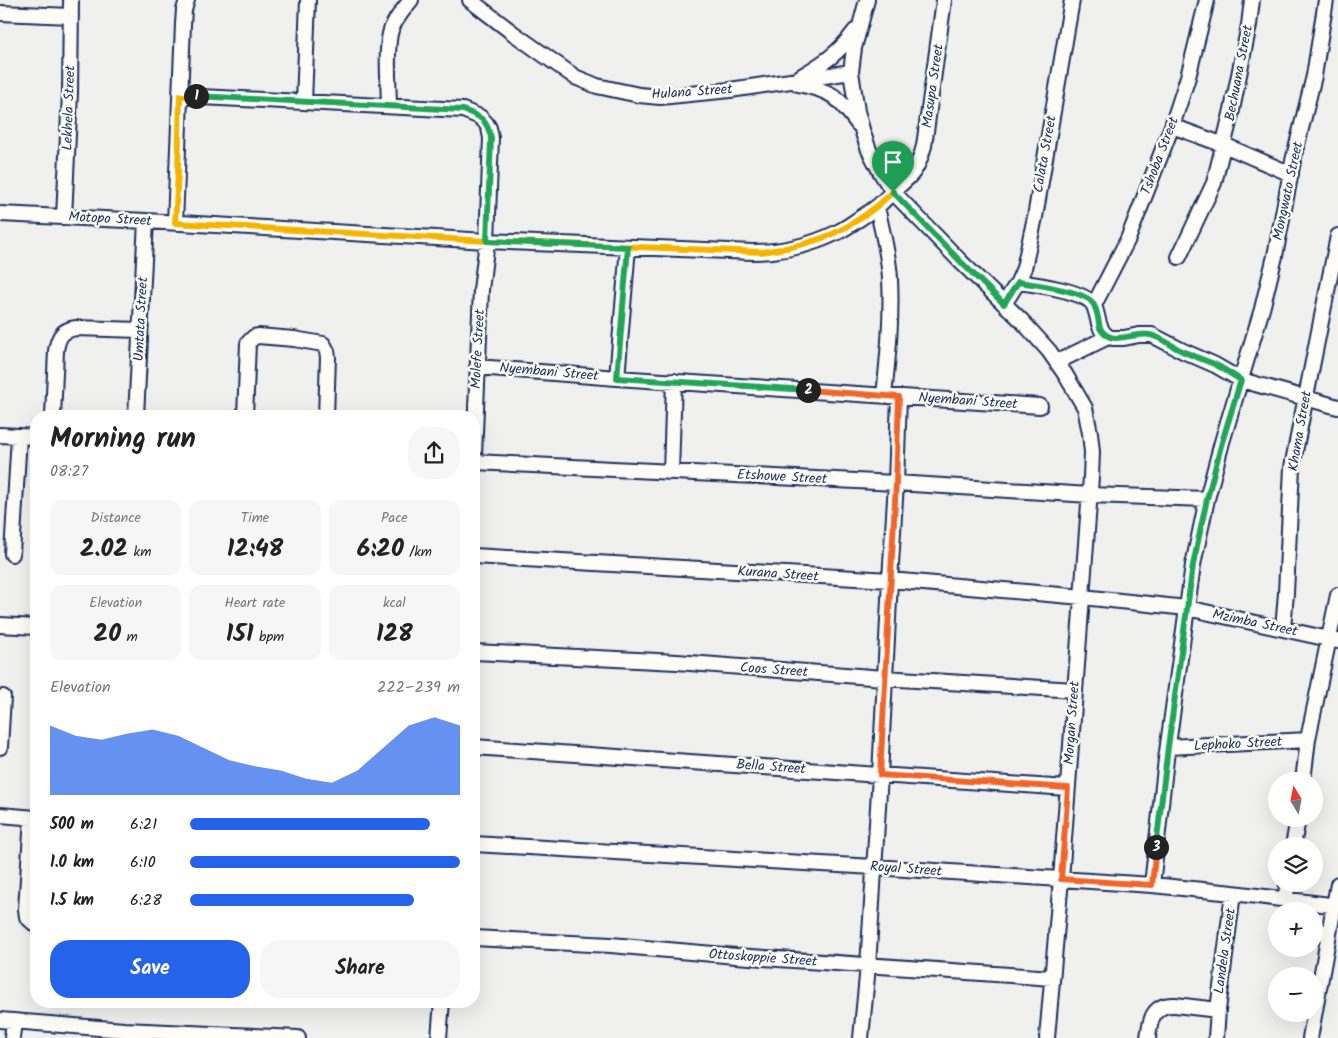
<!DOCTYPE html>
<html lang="en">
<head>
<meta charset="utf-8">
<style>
  :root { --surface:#fff; --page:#f6f6f6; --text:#222; --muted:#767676; --accent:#2563eb }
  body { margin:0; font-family:Kalam,sans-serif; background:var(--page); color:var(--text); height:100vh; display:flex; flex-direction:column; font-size:19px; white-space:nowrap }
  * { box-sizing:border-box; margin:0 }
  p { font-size:16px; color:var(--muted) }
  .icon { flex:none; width:28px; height:28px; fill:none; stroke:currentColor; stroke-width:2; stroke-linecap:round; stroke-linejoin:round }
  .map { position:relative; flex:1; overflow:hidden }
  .side { position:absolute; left:30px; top:410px; width:450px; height:598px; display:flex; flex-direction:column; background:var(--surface); border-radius:20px; box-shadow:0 5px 20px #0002 }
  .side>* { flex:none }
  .needle { width:32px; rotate:350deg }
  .controls { position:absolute; left:1268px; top:772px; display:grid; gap:10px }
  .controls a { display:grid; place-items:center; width:55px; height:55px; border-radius:50%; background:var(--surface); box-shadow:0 5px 20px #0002; font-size:25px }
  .pin { position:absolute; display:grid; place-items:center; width:42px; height:42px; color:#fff; margin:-51px -21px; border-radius:50% 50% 50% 0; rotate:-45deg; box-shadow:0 0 5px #0007 }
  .pin .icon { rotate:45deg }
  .km { position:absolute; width:25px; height:25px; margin:-12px; border-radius:50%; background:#222; color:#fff; font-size:14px; line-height:25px; text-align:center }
  .round { display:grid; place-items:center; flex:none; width:52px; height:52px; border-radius:20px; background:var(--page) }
  .headline { display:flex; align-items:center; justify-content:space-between; height:85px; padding:0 20px }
  h1 { font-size:28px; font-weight:600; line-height:38px }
  .stats { display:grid; grid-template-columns:repeat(3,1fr); gap:8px; height:85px; padding:5px 20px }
  .stats div { display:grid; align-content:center; border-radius:12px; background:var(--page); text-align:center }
  .stats b { font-size:25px; font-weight:600 }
  .stats small { font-size:14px; font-weight:400 }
  .stats p { font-size:14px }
  .chart { height:140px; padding:10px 20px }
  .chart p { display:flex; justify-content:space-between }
  .chart svg { width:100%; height:90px; margin-top:5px; fill:var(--accent); opacity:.7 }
  .primary-button { display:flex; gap:10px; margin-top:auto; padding:10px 20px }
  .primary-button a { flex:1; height:58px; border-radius:20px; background:var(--accent); color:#fff; font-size:20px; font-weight:600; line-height:58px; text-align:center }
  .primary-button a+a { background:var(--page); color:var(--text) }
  ul { padding:0 20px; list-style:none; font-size:16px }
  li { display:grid; grid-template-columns:80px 60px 1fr; align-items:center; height:38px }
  li i { height:12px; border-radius:6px; background:var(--accent) }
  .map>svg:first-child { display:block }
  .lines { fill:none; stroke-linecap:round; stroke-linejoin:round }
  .minor-casing { stroke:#1b2f5e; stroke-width:18 }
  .minor { stroke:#fdfcf7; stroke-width:14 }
  .split-1-casing { stroke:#fff; stroke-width:10 }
  .split-2-casing { stroke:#fff; stroke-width:10 }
  .split-3-casing { stroke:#fff; stroke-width:10 }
  .split-4-casing { stroke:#fff; stroke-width:10 }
  .split-1 { stroke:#f5b400; stroke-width:6 }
  .split-2 { stroke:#22a559; stroke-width:6 }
  .split-3 { stroke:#f0652b; stroke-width:6 }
  .split-4 { stroke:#22a559; stroke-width:6 }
  .labels { text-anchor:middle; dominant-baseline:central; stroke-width:5; stroke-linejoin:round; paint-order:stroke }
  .street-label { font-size:14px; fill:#1b2f5e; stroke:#fdfcf7 }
</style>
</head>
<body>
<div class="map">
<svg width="1338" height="1038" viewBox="0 0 1338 1038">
  <rect width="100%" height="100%" fill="#f0f0ee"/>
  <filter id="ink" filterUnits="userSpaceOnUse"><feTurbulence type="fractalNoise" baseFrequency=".02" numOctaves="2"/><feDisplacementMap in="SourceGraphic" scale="10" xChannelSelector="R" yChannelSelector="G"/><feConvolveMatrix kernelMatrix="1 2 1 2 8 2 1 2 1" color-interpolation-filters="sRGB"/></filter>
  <g filter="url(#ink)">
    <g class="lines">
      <g class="minor-casing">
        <path id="minor" d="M470 0 513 33 575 77 597 86 639 95 660 97 730 90 851 72
          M867 0 854 48 851 72 857 111 863 133 869 150 881 173 893 192 961 262 1022 321 1049 351 1065 374 1085 408 1090 433 1092 452 1091 477 1061 879 1047 1038
          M0 13 71 16
          M800 77C824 63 839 53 855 31
          M798 84C833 91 837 96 858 124
          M180 96 463 110 480 117 486 123 489 128 491 138 487 241 481 290 474 456
          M304 102 308 0
          M389 106C389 86 385 49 391 30 395 19 404 9 411 0
          M1172 126 1224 145 1291 174
          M877 207C882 231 889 255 890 279 892 318 888 357 884 396
          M0 214 146 221 487 241 753 252C781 252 811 245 836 233 845 229 854 222 862 217 868 213 873 210 878 206 883 202 887 197 892 192 912 175 917 172 924 146L944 0
          M64 217 70 93 71 0
          M175 223 183 24 184 10 187 0
          M1179 257 1214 183 1232 110 1249 25 1252 0
          M1018 282C1033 284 1088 291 1094 306 1099 317 1097 329 1108 337
          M1004 304 1018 282 1024 268 1035 217 1072 0
          M1094 305 1128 239 1172 126 1188 77 1207 0
          M1057 362 1108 337 1113 338H1124L1139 335H1152L1183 351 1215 365 1241 380 1338 407
          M477 367 617 378 1040 406
          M617 378 628 247
          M53 416 56 351C58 337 62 330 76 328L140 330
          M136 416 146 221
          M245 416 248 343 254 337 258 336 294 339 323 344 327 351 328 357 326 416
          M0 435 36 437
          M474 462 896 483 1090 495 1207 499
          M671 472 674 381
          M12 554 19 436
          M474 556 890 580 1082 597 1187 608 1338 641
          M0 625 36 627
          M1283 629 1286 593 1292 467 1338 236
          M474 652 677 662 884 678 1075 690
          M0 747 3 697
          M474 747 1067 788
          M1168 747 1308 740
          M1303 781 1308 739 1338 595
          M0 815 36 818
          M32 818 26 909 27 917 36 925
          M474 844 874 867 1152 885 1233 893 1338 906
          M1293 846 1298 819
          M1152 885 1166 759 1193 565 1207 499 1222 442 1262 309 1275 256 1293 161 1314 76 1326 0
          M1286 899 1287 884
          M474 938 611 945 736 956 1052 978
          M0 1020 124 1030 298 1038
          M12 1038 14 1021
          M439 1038 442 1001
          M861 1038 868 966 880 775 890 580 896 483 899 397
          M1148 1038C1150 1019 1153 1004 1175 1005L1218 1010
          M1216 1038 1218 1010 1233 893
          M1310 1038 1338 884"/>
      </g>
      <use href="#minor" class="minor"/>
    </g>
  </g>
  <g class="lines" filter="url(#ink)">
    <g class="split-1-casing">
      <path id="split-1" d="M196 96H180L178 172 175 223 487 241 761 252C816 245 852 231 893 192"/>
    </g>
    <g class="split-2-casing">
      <path id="split-2" d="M196 96 463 110C480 116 487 119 491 138L487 241 628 247 617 378 808 390"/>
    </g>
    <g class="split-3-casing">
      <path id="split-3" d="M808 390 899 397 896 483 880 775 1068 788 1061 879 1152 885 1156 847"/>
    </g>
    <g class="split-4-casing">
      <path id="split-4" d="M893 192 961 262 1004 304 1018 282C1034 284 1083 291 1092 302 1098 309 1098 321 1100 328 1111 348 1134 331 1150 335 1158 336 1171 345 1178 349 1190 355 1202 359 1214 364 1223 368 1232 375 1241 380L1222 442 1207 499 1193 565 1168 747 1156 847"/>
    </g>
    <use href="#split-1" class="split-1"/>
    <use href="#split-2" class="split-2"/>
    <use href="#split-3" class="split-3"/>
    <use href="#split-4" class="split-4"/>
  </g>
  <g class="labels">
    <g class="street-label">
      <text transform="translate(1239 73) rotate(-79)">Bechuana Street</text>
      <text transform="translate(933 86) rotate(-82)">Masupa Street</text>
      <text transform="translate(692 92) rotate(-4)">Hulana Street</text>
      <text transform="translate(69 108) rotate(-88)">Lekhela Street</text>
      <text transform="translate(1045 154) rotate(-80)">Calata Street</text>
      <text transform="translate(1160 156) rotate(-69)">Tshoba Street</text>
      <text transform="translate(1288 191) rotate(-78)">Mongwato Street</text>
      <text transform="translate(110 219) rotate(3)">Motopo Street</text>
      <text transform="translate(141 319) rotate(-87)">Umtata Street</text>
      <text transform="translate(478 349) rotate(-87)">Molefe Street</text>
      <text transform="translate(549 372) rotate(5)">Nyembani Street</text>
      <text transform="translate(968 401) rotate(4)">Nyembani Street</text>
      <text transform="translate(1300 431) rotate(-80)">Khama Street</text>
      <text transform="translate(782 477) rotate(3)">Etshowe Street</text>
      <text transform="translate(778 574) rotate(4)">Kurana Street</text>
      <text transform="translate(1255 623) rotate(12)">Mzimba Street</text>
      <text transform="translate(774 670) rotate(4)">Coos Street</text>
      <text transform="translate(1072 723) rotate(-86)">Morgan Street</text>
      <text transform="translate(1238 744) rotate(-3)">Lephoko Street</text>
      <text transform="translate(771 767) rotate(4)">Bella Street</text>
      <text transform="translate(906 869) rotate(4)">Royal Street</text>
      <text transform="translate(1225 951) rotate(-82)">Landela Street</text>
      <text transform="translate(763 958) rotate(4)">Ottoskoppie Street</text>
    </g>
  </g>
</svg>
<div class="controls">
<a><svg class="needle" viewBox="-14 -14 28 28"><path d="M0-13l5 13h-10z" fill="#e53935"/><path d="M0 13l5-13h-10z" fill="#767676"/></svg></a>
<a><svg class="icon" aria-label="layers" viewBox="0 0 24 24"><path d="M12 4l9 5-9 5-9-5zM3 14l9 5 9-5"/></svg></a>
<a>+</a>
<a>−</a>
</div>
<div class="pin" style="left:893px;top:192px;background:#1e9e55"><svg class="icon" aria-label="arrive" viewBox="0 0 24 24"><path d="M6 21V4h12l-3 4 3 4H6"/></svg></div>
<b class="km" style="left:196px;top:96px">1</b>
<b class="km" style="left:808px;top:390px">2</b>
<b class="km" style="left:1156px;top:847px">3</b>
<section class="side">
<div class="headline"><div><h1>Morning run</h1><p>08:27</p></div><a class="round"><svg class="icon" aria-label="share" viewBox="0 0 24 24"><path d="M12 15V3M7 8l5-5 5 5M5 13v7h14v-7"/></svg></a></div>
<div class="stats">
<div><p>Distance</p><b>2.02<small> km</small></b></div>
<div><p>Time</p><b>12:48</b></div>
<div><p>Pace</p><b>6:20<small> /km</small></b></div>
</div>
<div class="stats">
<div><p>Elevation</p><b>20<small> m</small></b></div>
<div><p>Heart rate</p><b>151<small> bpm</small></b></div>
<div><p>kcal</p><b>128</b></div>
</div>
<div class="chart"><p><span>Elevation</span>222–239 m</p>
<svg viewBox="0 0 160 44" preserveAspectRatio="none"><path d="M0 44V10L10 15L20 17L30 14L40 12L50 15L60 21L70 27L80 30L90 32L100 36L110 38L120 32L130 21L140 10L150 6L160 10V44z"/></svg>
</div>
<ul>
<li><b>500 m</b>6:21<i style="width:89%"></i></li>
<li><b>1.0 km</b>6:10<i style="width:100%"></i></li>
<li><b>1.5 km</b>6:28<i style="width:83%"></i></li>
</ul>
<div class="primary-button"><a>Save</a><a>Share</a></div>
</section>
</div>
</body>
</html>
